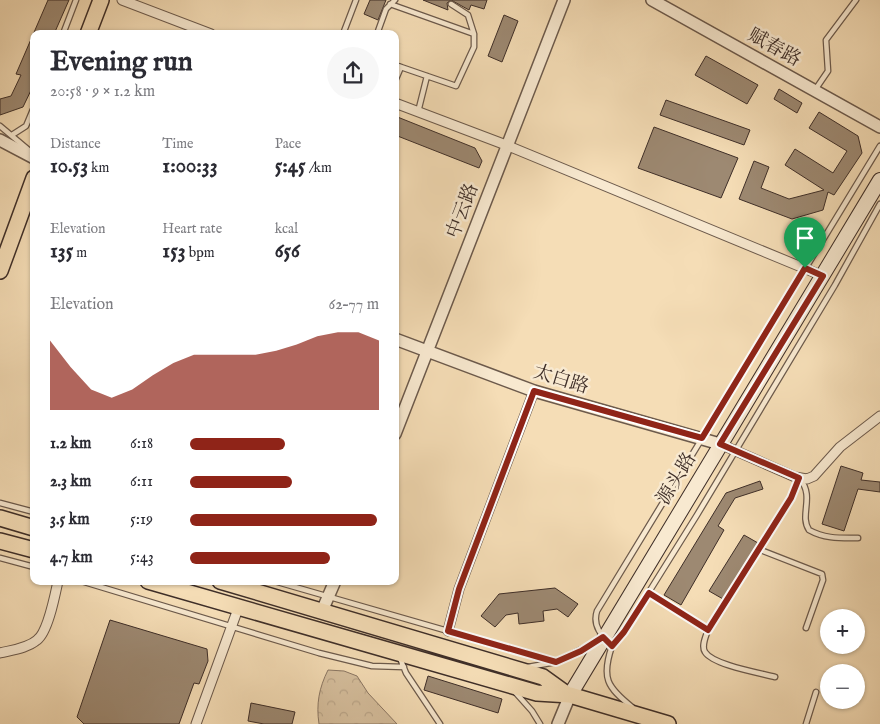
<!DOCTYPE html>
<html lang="en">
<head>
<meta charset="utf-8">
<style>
  :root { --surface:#fff; --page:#f7f7f7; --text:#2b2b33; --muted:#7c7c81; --accent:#8f2418 }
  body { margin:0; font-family:"IM FELL English","Noto Serif SC",serif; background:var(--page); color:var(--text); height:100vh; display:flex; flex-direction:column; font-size:19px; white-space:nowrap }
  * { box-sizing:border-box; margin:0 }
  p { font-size:16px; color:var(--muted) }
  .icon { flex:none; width:28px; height:28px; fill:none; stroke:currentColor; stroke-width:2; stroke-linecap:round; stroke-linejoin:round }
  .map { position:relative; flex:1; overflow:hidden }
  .drawer { position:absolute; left:30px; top:30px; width:369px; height:555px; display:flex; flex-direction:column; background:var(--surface); border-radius:10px; box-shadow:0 1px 4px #0004 }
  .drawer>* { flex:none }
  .fabs { position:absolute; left:820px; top:609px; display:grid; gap:10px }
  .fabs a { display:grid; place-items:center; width:45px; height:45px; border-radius:50%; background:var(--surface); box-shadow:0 1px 4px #0004; font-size:25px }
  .pin { position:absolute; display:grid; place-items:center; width:42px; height:42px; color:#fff; margin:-51px -21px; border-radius:50% 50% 50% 0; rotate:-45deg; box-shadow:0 0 5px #0007 }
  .pin .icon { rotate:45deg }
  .round { display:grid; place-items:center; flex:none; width:52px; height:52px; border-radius:26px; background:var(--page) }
  .headline { display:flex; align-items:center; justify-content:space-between; height:85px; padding:0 20px }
  h1 { font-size:28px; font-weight:700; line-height:38px }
  .metrics { display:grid; grid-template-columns:repeat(3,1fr); gap:8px; height:85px; padding:5px 20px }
  .metrics div { display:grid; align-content:center }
  .metrics b { font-size:21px; font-weight:700 }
  .metrics small { font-size:14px; font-weight:400 }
  .metrics p { font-size:14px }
  .chart { height:140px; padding:10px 20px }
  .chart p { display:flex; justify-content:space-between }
  .chart svg { width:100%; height:90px; margin-top:5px; fill:var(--accent); opacity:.7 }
  ul { padding:0 20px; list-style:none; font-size:16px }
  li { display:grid; grid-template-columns:80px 60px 1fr; align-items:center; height:38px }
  li i { height:12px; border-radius:6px; background:var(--accent) }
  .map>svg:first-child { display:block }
  .forest { fill:url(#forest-crowns); stroke:#8a7663 }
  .building { fill:#9d8972; stroke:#3e2e28 }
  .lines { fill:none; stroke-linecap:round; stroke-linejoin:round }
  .service-casing { stroke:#6c5a4c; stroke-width:7 }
  .minor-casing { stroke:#6c5a4c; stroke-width:11 }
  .tertiary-casing { stroke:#6c5a4c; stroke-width:14 }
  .secondary-casing { stroke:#3e2e28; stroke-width:16 }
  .primary-casing { stroke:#3e2e28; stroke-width:18 }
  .service { stroke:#f8e9d0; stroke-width:4.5 }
  .minor { stroke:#f8e9d0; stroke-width:9 }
  .tertiary { stroke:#f8e9d0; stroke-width:11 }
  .secondary { stroke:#f8e9d0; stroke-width:14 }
  .primary { stroke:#f5ddb6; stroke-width:15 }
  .route-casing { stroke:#fff; stroke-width:10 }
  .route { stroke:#8f2418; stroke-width:6 }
  .labels { text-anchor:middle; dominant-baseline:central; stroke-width:5; stroke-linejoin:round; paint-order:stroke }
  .street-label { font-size:19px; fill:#3e2e28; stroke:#f8e9d0 }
</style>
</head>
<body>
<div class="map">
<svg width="880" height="724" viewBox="0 0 880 724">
  <defs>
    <pattern id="forest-crowns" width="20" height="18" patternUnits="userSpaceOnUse" patternTransform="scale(1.25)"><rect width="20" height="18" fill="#d6bf9e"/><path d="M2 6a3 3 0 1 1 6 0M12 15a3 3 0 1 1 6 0" fill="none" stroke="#b9a488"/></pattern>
  </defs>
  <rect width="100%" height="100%" fill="#f5ddb6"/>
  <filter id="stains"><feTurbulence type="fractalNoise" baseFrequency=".004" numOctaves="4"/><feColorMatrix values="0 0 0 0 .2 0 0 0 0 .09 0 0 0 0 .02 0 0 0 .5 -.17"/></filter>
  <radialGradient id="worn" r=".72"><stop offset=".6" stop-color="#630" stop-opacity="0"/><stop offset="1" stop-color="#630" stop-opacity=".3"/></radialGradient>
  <path class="forest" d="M328 670 344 671 357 676 368 693 397 724H319C316 704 319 688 328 670Z"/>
  <path class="building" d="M48 0H69L54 34H34V84L23 107 0 115V99L11 96 21 75 16 74Z
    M370 0H386L378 20 364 14Z
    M423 0H451L447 3 448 10Z
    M451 0H487L484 9 471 5 469 10Z
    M504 15 518 21 502 62 488 56Z
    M706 56 758 85 747 104 695 75Z
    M779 89 802 103 797 113 774 99Z
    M666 100 750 130 744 145 660 115Z
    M819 112 858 136 862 153 834 195 828 192 823 210 792 219 739 199 754 161 769 167 761 188 789 199 824 190 785 165 795 149 833 173 847 151 809 128Z
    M395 116 475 148 482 161 479 168 395 135Z
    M654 127 738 158 721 198 638 168Z
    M841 466 863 473 861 480 880 482V492L858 489 844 531 822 524Z
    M760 481 763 489 735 498 718 526 724 530 681 605 664 595 726 493Z
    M744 535 758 543 723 599 709 591Z
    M555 588 578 604 568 617 557 609 543 611 544 621 519 624 518 613 506 615 495 627 481 616 499 594Z
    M110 620 207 649 208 661 199 684 194 683 179 724H84L77 717Z
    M428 676 502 699 498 713 424 690Z
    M251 703 295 712 292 724H264L248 721Z"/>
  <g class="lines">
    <g class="service-casing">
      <path id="service" d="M390 4 474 34V47L456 86 395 65
        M451 4 468 15 474 34
        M63 34 76 0
        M343 34 356 0
        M377 34 386 9 395 0
        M395 81 401 67
        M815 90 828 71 826 40 856 0
        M418 112 427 76
        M0 126 31 152
        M12 135 26 126 34 107
        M800 479C815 497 799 515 809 530 825 539 840 538 858 538
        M0 503 34 512
        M758 549 822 574 823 580 806 628
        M0 558 34 567
        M81 581 319 653 372 666 404 667
        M274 581 556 662
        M649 593 708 630C706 636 701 646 705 652 713 665 760 673 775 677
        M708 630 791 498 799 478
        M612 646 624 632 697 515 835 285 880 204
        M400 658 406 673 440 724
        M528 667 556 662 598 641
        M515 692 532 711 540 724
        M632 707C607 687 601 678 612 646 602 636 592 626 597 611L880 146
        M806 724 816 692"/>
    </g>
    <g class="minor-casing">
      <path id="minor" d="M122 0 211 34
        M395 103 506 145 823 276
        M720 444 795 477 807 479 814 476 840 447 880 416
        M448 631 459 589 534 391
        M0 653C12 650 28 648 37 640 48 632 55 595 58 581
        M196 724 239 606"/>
    </g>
    <g class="tertiary-casing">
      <path id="tertiary" d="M652 0 880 127
        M0 140 34 158
        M395 339 534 391 720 444
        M395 434 564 0
        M322 611 335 581
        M558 724 570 695"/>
    </g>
    <g class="secondary-casing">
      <path id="secondary" d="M570 695 880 180"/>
    </g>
    <g class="primary-casing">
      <path id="primary" d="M88 34 101 0
        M0 271 34 178
        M0 518 34 528
        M0 541 34 550
        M148 581 537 693 570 695 668 724
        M220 581 543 677 568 695"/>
    </g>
    <use href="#service" class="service"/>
    <use href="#minor" class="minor"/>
    <use href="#tertiary" class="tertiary"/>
    <use href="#secondary" class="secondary"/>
    <use href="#primary" class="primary"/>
  </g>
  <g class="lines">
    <g class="route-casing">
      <path id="route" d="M805 268 823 276 720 444 799 478 791 498 708 630 649 593 624 632 612 646 603 637 581 651 556 662 448 631 459 589 534 391 702 438Z"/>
    </g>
    <use href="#route" class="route"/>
  </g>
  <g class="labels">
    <g class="street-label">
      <text transform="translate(774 48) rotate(29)">赋春路</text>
      <text transform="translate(463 211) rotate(-69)">中云路</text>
      <text transform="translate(561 380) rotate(17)">太白路</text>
      <text transform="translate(677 479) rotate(-59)">源头路</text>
    </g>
  </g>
  <rect width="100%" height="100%" filter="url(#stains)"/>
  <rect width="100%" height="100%" fill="url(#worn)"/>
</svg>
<div class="fabs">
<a>+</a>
<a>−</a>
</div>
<div class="pin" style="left:805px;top:268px;background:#1e9e55"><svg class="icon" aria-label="arrive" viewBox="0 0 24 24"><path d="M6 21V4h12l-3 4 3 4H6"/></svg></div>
<section class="drawer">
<div class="headline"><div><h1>Evening run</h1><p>20:58 · 9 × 1.2 km</p></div><a class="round"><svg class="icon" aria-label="share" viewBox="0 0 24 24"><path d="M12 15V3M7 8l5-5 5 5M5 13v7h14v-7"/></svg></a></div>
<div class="metrics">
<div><p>Distance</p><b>10.53<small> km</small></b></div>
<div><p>Time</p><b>1:00:33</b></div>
<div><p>Pace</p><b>5:45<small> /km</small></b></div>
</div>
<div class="metrics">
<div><p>Elevation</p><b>135<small> m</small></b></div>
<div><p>Heart rate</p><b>153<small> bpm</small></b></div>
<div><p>kcal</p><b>656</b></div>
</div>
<div class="chart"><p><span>Elevation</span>62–77 m</p>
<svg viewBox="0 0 160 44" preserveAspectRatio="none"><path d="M0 44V10L10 23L20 34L30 38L40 34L50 27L60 21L70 17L80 17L90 17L100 17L110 15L120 12L130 8L140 6L150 6L160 10V44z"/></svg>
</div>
<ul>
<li><b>1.2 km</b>6:18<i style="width:50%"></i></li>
<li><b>2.3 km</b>6:11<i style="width:54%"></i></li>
<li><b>3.5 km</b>5:19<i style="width:99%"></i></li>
<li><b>4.7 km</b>5:43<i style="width:74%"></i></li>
</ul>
</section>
</div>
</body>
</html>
